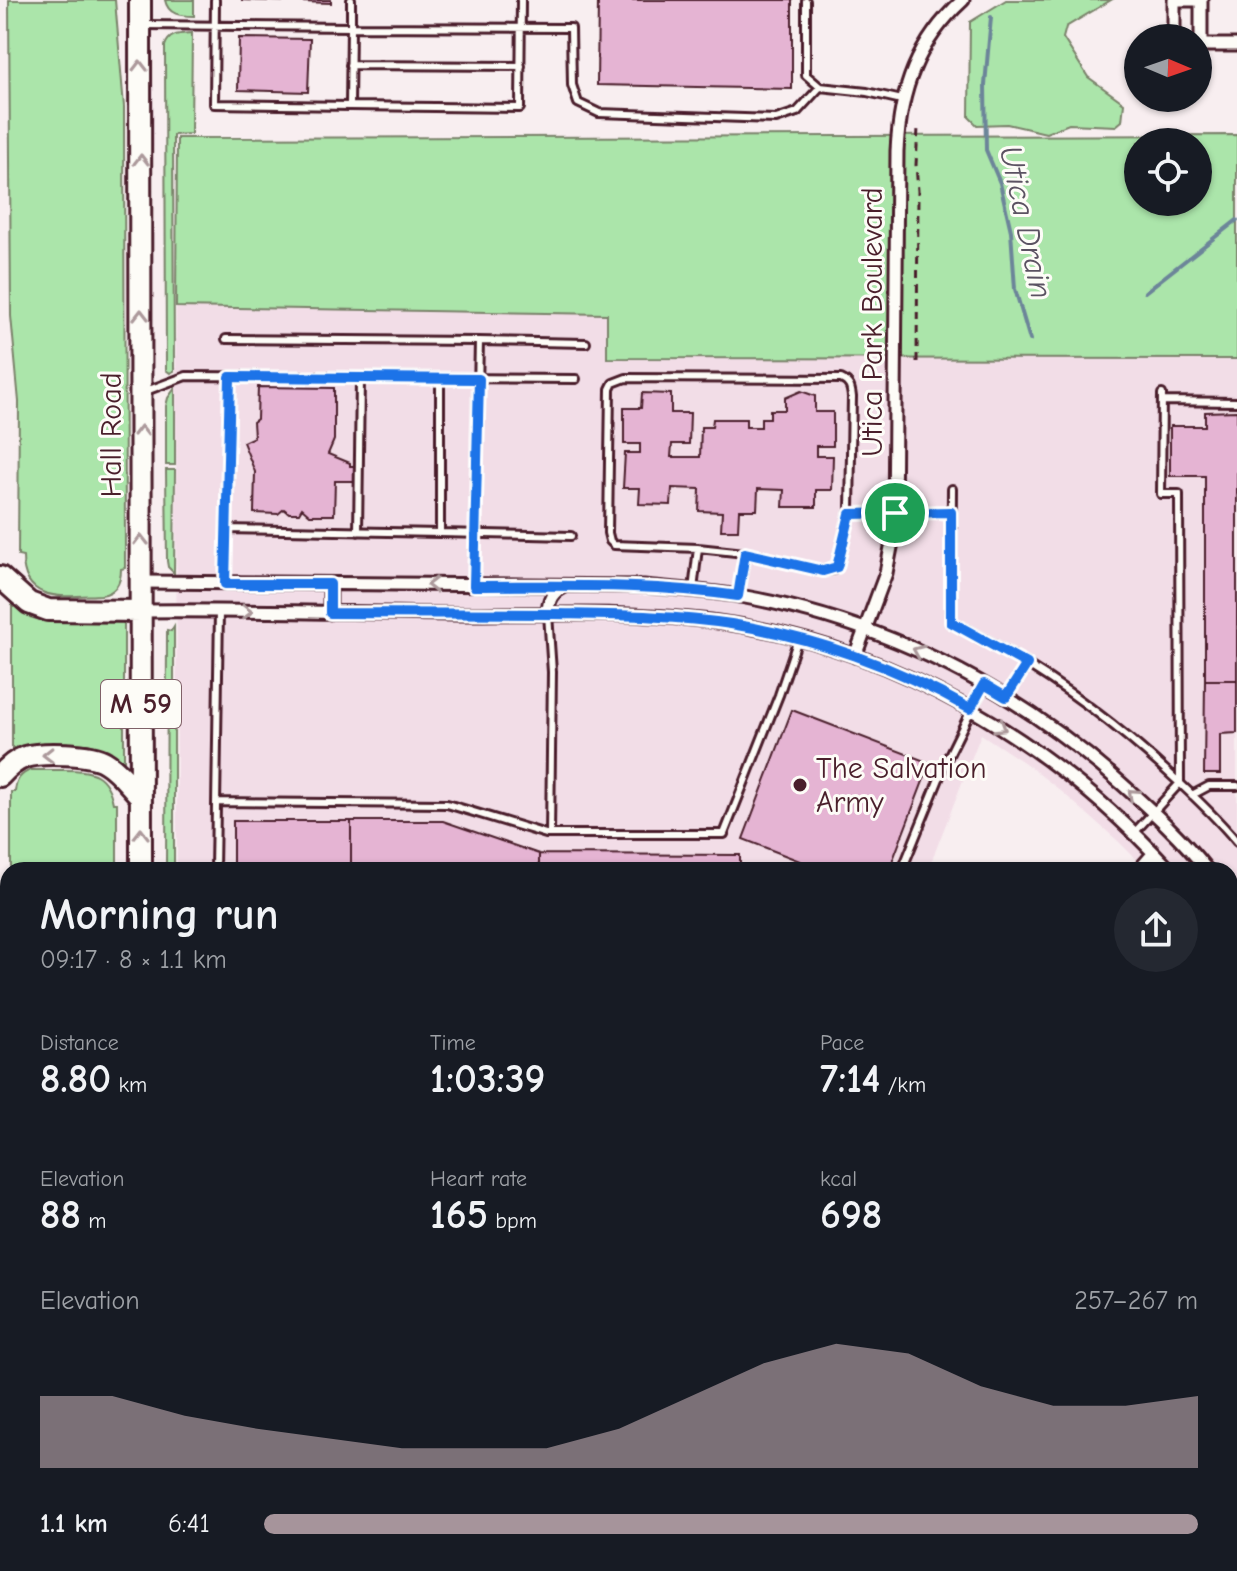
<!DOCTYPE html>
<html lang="en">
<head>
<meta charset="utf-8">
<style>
  :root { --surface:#171b24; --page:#242831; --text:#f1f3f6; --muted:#9ea1a6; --accent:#a6949b }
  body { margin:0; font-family:"Comic Neue",sans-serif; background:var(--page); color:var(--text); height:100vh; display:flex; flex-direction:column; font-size:30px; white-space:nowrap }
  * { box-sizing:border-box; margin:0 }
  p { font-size:26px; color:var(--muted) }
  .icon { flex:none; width:44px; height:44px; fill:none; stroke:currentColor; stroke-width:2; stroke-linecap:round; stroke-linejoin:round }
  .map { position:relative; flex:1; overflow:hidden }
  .drawer { position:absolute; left:0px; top:862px; width:1238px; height:710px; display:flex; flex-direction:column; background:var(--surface); border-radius:24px 24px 0 0; box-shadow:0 2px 6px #0004 }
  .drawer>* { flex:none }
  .needle { width:52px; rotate:92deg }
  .fabs { position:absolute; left:1124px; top:24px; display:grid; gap:16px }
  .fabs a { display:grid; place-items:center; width:88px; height:88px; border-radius:50%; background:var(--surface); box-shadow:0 2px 6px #0004; font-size:40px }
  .pin { position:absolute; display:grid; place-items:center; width:68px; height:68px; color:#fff; margin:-34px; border:4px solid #fff; border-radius:50%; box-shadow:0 2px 8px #0007 }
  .round { display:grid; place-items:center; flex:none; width:84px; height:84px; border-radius:42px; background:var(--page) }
  .overview { display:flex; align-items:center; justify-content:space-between; height:136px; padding:0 40px }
  h1 { font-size:44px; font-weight:600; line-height:60px }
  .figures { display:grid; grid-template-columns:repeat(3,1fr); gap:12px; height:136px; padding:8px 40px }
  .figures div { display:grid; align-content:center }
  .figures b { font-size:40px; font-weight:600 }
  .figures small { font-size:22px; font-weight:400 }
  .figures p { font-size:22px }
  .chart { height:224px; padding:16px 40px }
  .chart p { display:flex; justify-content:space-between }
  .chart svg { width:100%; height:144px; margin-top:8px; fill:var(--accent); opacity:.7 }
  ul { padding:0 40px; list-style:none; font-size:26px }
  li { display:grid; grid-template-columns:128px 96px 1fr; align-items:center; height:60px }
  li i { height:20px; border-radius:10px; background:var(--accent) }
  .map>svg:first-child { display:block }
  .built { fill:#f2dde7 }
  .green { fill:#abe5aa; stroke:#7a826a; stroke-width:2; fill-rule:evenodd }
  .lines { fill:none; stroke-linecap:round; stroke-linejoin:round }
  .stream { stroke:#6c8599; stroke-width:4 }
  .building { fill:#e5b4d3; stroke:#4a1f2b; stroke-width:2 }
  .lane-casing { stroke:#4a1f2b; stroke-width:12 }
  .street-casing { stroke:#4a1f2b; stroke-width:17 }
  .highway-casing { stroke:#4a1f2b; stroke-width:26 }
  .path { stroke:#4a1f2b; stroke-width:3; stroke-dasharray:8 6; stroke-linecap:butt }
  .lane { stroke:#fdfcf7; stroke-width:6 }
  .street { stroke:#fdfcf7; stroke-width:11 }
  .highway { stroke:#fdfcf7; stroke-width:20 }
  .oneway { stroke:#ac999b }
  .route-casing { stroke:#fff; stroke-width:16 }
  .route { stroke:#1a73e8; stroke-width:10 }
  .poi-dot { fill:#4a1f2b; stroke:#fdfcf7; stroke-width:3 }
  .labels { text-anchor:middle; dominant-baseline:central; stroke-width:6; stroke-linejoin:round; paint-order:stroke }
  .shield { fill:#fdfcf7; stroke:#806168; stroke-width:2 }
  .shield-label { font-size:28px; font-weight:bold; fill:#4a1f2b }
  .street-label { font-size:30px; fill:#4a1f2b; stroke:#fdfcf7 }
  .poi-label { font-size:30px; fill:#4a1f2b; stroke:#fdfcf7; text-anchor:start }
  .water-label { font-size:32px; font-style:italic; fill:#5b5262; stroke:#fdfcf7 }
</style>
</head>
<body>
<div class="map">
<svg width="1237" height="1571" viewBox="0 0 1237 1571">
  <rect width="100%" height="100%" fill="#f8eef0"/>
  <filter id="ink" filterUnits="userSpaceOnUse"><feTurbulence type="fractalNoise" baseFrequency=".0125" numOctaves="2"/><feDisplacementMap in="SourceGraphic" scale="16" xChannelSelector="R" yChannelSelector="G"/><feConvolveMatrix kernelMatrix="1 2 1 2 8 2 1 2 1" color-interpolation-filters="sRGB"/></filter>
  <g filter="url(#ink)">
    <path class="built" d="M176 307 607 314V358L1237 357V946H1230V870H1147L1118 841 1061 791 1025 763 981 734 928 870H177Z
      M1230 1488 1237 1494V1571H179V1564H1230Z"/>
    <path class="green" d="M9 0H115L124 107 125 568 121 569C121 583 116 593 101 595 67 596 23 605 23 557L18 556 19 402 11 316Z
      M165 0H194V16C181 16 168 15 165 0Z
      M1006 0H1111L1066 27 1063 38 1088 77 1124 103 1122 121 1116 126 1069 124 1046 133 1007 124 977 125 969 117 970 22Z
      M192 33 191 134 173 135 174 371 170 373 166 370 165 46C169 33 180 34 192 33Z
      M1237 135V359L607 358V314L176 307 177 138ZM1138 142H1198V202H1138Z
      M175 388V465H166V406L168 398Z
      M166 470H175L174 573 168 567 167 561Z
      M12 604 30 617 40 620 124 622V761C115 756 106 748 95 746 74 740 33 742 12 749Z
      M174 626V870H166L167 634V630L171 631Z
      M31 770C43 770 54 770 65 770 92 770 107 773 113 803H117V870H11V792H15C16 780 20 774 31 770Z
      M11 1564H109V1571H11Z"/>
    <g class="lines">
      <path class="stream" d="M991 17 985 85 986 150 1000 183 1011 231 1015 289 1030 340
        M1145 292 1237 220"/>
    </g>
    <path class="building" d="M241 0H331V3Z
      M598 0H792V89L597 85Z
      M239 38 310 39 308 92 238 90Z
      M258 387 334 388V440L328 454 350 463V466H354V481H335L334 515H310L302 508 299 513H289L284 509 278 514 254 513 255 472 243 442 254 437 253 422 257 419Z
      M801 391 815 396V412H833V446H816V456H833L832 490H816V507H783L784 490 758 489 757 510H739L738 530H721L722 512 699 511 700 489 672 488 671 505 639 504 640 488H623L625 453H640V444H624V408H641L642 393 671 394V413H690L689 444H672L671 457H700L701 427H712L713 419H746V427H761V418H770V410H785V398Z
      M1237 411V680H1205V476H1170V426H1205V412Z
      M1205 680H1237V733L1220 734V774H1204Z
      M792 710 930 763 889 870H823L743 839Z
      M233 821H351V870H233Z
      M351 821H443L539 854V870H351Z
      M539 854 740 855V870H539Z
      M1144 1567H1237V1571H1144Z"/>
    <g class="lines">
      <g class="lane-casing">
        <path id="lane" d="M351 0V27L571 28 572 85 578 103 599 113 776 119 797 112 820 87 867 92 902 100
          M806 1V75L820 87
          M144 25 351 27 350 106 214 104 215 0
          M350 65 521 66
          M350 106 520 108 521 0
          M226 339 479 341 474 586
          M479 341 586 343
          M626 378 841 379C850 383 851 388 852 397L850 510 837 567 833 570 823 571 745 553 698 548 614 545 610 541 608 533 610 389 613 383Z
          M146 391 186 376 576 379
          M1162 401 1237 402
          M952 489 951 622C1032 662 1106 714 1172 776 1195 797 1217 818 1237 842
          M850 514 951 512
          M226 529 440 533V379
          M358 532 360 379
          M440 533 571 536
          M225 584 230 377
          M693 590 698 548
          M738 596 745 553
          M548 614 552 672 550 834
          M1006 697 1027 664
          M1192 795 1209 786H1237
          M217 802 447 804 546 834H724L779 695 798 639
          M1134 833 1180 783 1179 494H1161L1162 394
          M215 870 219 611
          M902 870 947 759 984 684
          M1230 1335 1237 1340
          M1230 1362 1237 1367
          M1230 1532 1237 1538
          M1230 1552H1237
          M525 1564V1571
          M1108 1564V1571
          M269 1571V1564
          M407 1571V1564
          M493 1571V1564
          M813 1571 818 1564"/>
      </g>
      <g class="street-casing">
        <path id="street" d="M1174 0V38
          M1181 0H1201
          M1201 0V45
          M1198 45H1237
          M141 582 644 586C676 589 708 591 740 596 885 622 1013 687 1122 784 1152 811 1182 838 1207 870
          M141 611C246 610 351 613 456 614 541 614 627 611 711 621 889 643 1050 739 1170 870
          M330 613V584
          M548 614C548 600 552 592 565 586
          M855 656 886 573 894 532 897 151C900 90 917 42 963 0
          M1139 870 1154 853
          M1230 901 1237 912
          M1230 956 1237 968
          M1230 1235 1237 1251"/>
      </g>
      <g class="highway-casing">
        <path id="highway" d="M140 0 141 870
          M0 577 29 603 48 610 141 611
          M0 776C7 768 14 761 25 757 41 752 91 753 105 762 119 770 130 786 141 797
          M0 1189 8 1200
          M0 1413H8
          M141 1564V1571"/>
      </g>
      <path class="path" d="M917 362 918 191 916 165 918 128"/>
      <use href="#lane" class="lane"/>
      <use href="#street" class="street"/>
      <use href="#highway" class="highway"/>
    </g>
    <defs><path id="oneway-chevron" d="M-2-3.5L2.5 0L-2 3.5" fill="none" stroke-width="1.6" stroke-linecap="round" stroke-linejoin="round" transform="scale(2)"/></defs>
    <g class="oneway">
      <use href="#oneway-chevron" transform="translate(140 66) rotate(-90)"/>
      <use href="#oneway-chevron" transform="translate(141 160) rotate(-90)"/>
      <use href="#oneway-chevron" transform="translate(141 315) rotate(-90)"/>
      <use href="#oneway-chevron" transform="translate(141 431) rotate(-90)"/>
      <use href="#oneway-chevron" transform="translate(141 540) rotate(-90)"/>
      <use href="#oneway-chevron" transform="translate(432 585) rotate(-180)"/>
      <use href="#oneway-chevron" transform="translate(247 612) rotate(1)"/>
      <use href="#oneway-chevron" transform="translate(918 651) rotate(-157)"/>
      <use href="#oneway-chevron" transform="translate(1001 727) rotate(32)"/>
      <use href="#oneway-chevron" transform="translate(48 755) rotate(179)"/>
      <use href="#oneway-chevron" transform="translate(1133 794) rotate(-138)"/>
      <use href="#oneway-chevron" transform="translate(141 834) rotate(-90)"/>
    </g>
  </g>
  <g class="lines" filter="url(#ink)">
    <g class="route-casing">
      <path id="route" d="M230 377 479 379 474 586C563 586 651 583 738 596L745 553 823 571 837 567 850 514 951 512V622L1027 664 1006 697 984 684 970 709C897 667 814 637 731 624 672 615 614 615 555 614 480 614 405 613 330 613V584H225Z"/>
    </g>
    <use href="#route" class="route"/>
  </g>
  <circle class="poi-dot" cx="800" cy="785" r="8"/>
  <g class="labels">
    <rect class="shield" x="101" y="680" width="80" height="48" rx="6"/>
    <g class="shield-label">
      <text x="141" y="704">M 59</text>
    </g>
    <g class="street-label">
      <text transform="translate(872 322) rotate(-90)">Utica Park Boulevard</text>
      <text transform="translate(111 435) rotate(-90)">Hall Road</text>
    </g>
    <g class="poi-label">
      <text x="816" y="768">The Salvation<tspan x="816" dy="34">Army</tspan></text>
    </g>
    <g class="water-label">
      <text transform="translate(1026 222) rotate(78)">Utica Drain</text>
    </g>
  </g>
</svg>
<div class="fabs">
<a><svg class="needle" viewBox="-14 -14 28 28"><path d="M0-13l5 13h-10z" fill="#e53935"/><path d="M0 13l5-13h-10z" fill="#9ea1a6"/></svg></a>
<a><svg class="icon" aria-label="locate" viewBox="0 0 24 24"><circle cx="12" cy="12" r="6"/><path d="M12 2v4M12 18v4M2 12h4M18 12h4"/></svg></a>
</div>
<div class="pin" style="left:895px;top:513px;background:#1e9e55"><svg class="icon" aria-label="arrive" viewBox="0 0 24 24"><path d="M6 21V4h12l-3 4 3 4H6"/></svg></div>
<section class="drawer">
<div class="overview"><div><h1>Morning run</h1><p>09:17 · 8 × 1.1 km</p></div><a class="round"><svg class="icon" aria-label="share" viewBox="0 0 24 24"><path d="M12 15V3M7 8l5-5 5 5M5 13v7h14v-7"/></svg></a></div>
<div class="figures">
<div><p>Distance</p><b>8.80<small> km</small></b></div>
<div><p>Time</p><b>1:03:39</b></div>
<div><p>Pace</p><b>7:14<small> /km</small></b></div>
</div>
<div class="figures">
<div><p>Elevation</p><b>88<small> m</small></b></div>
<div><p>Heart rate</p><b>165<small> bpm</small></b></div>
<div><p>kcal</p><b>698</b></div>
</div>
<div class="chart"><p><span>Elevation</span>257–267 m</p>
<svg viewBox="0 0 160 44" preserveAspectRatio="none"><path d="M0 44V22L10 22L20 28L30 32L40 35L50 38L60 38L70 38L80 32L90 22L100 12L110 6L120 9L130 19L140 25L150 25L160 22V44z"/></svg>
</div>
<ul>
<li><b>1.1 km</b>6:41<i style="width:100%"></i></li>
</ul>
</section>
</div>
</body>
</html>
